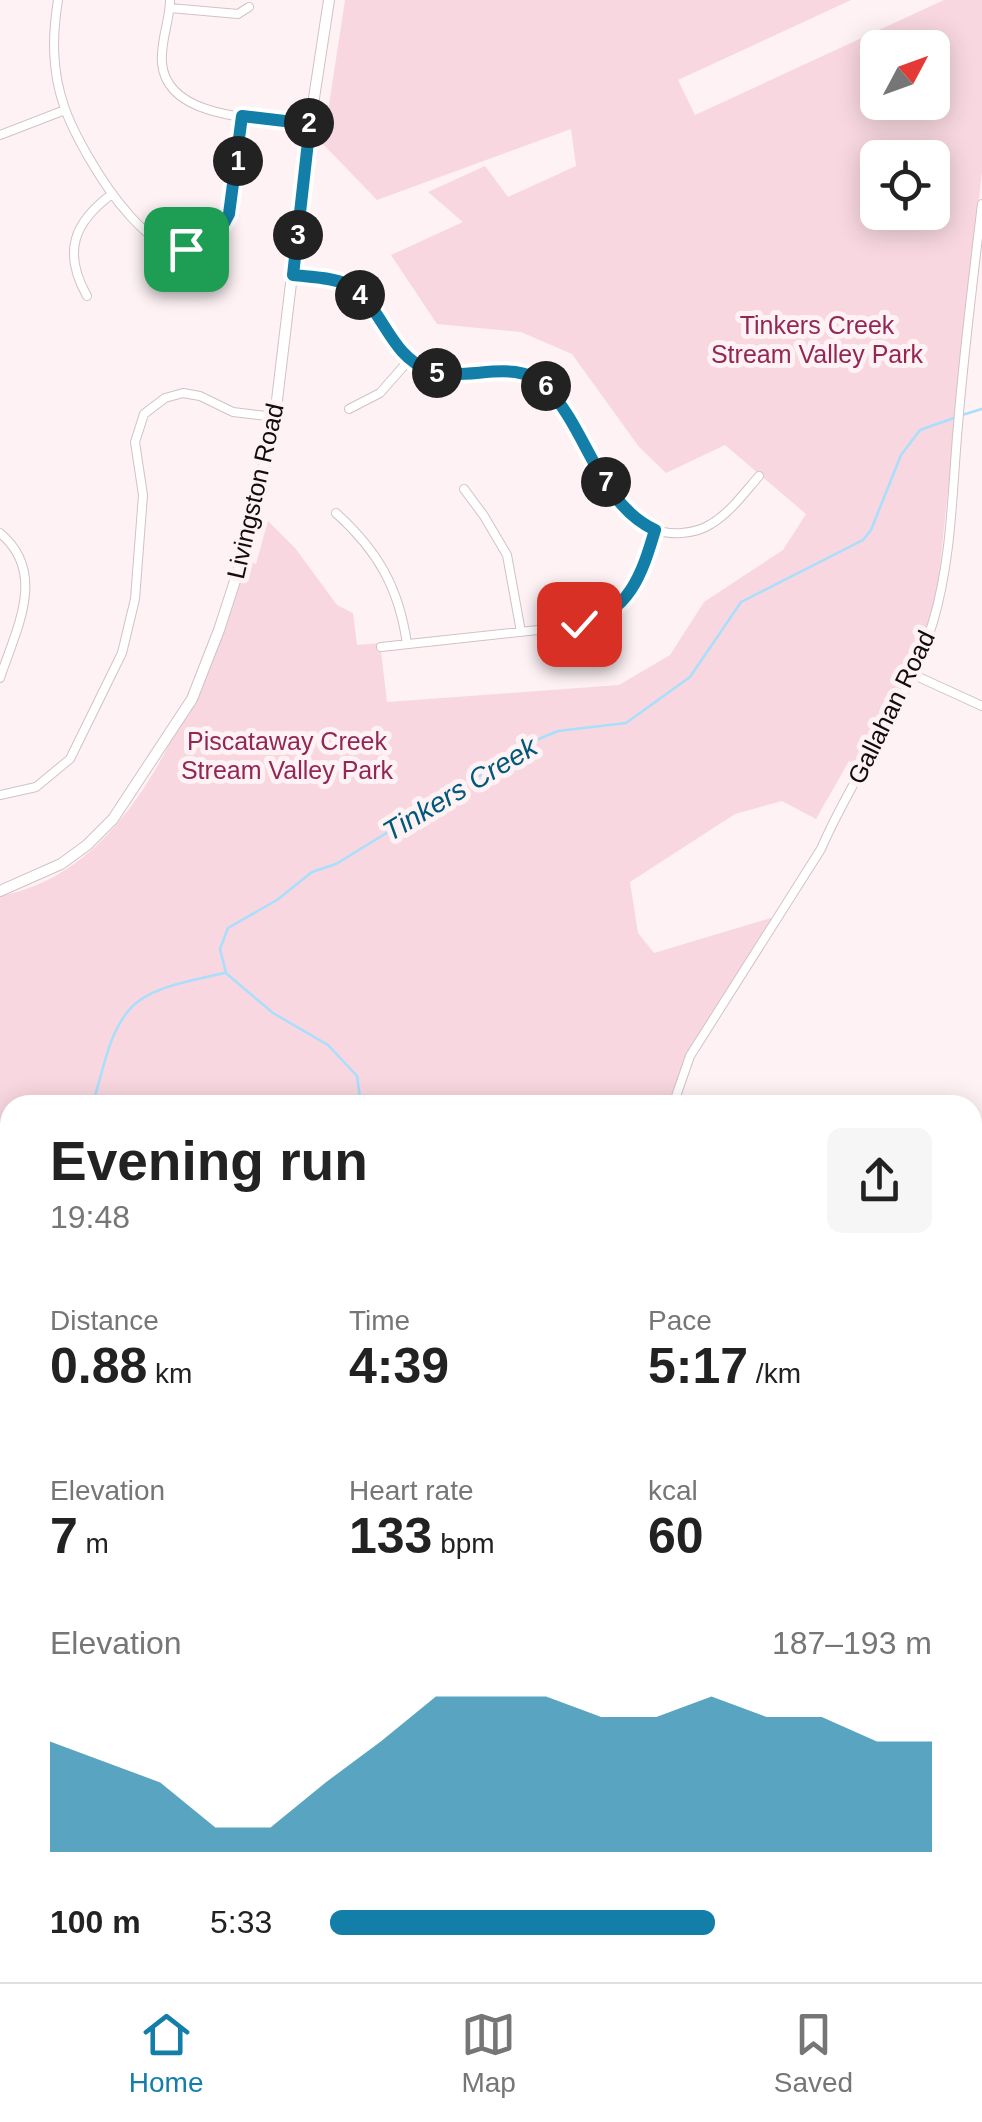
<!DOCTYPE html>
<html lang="en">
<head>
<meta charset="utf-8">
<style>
  :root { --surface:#fff; --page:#f6f6f6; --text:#222; --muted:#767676; --line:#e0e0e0; --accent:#137ea7 }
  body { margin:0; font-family:Helvetica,sans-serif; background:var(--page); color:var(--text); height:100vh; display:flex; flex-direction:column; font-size:38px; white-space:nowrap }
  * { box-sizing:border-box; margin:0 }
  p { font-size:32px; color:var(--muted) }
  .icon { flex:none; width:55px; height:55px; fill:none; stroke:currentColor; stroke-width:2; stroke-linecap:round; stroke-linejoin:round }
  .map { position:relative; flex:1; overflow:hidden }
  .panel { position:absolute; left:0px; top:1095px; width:982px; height:888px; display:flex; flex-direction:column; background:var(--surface); border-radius:30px 30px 0 0; box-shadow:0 5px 25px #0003 }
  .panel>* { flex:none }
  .needle { width:65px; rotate:49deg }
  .tools { position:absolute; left:860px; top:30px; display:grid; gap:20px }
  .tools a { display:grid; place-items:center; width:90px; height:90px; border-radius:15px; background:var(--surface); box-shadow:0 5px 25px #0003; font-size:50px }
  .pin { position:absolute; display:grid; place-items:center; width:85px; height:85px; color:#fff; margin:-42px; border-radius:20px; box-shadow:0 5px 15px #0006 }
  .km { position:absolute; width:50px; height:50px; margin:-25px; border-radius:50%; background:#222; color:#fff; font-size:28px; line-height:50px; text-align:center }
  .round { display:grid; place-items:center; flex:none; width:105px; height:105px; border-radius:15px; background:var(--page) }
  .summary { display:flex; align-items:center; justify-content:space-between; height:170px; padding:0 50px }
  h1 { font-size:55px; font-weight:700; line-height:75px }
  .stats { display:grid; grid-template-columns:repeat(3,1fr); gap:15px; height:170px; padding:10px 50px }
  .stats div { display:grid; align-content:center }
  .stats b { font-size:50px; font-weight:700 }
  .stats small { font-size:28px; font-weight:400 }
  .stats p { font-size:28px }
  .chart { height:280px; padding:20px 50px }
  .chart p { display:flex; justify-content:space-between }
  .chart svg { width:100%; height:180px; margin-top:10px; fill:var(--accent); opacity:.7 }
  ul { padding:0 50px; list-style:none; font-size:32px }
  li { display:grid; grid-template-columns:160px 120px 1fr; align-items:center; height:75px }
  li i { height:25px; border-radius:12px; background:var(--accent) }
  .tabs { display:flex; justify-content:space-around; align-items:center; height:140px; border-top:2px solid var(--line); background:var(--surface); font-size:28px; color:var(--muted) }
  .tabs a { display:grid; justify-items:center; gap:5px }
  .tabs .selected { color:var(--accent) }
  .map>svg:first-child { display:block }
  .green { fill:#f8d7e0; fill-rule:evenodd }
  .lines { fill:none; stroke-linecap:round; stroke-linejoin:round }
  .stream { stroke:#a7dffd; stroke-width:2.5 }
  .minor-casing { stroke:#d1c2c6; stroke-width:10 }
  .major-casing { stroke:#d1c2c6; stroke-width:12 }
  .minor { stroke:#fff; stroke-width:8 }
  .major { stroke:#fff; stroke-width:10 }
  .route-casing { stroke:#fff; stroke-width:20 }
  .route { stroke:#137ea7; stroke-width:12 }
  .labels { text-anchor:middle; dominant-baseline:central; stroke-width:10; stroke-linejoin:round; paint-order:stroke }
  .park-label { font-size:25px; fill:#922754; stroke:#fef2f5 }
  .street-label { font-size:25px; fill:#110c0e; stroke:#fef2f5 }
  .water-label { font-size:28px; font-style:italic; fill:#005979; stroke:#fef2f5 }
</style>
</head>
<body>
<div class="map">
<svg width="982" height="1982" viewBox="0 0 982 1982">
  <rect width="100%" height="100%" fill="#fef2f5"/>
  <path class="green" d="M345 0H851L678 80 695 115 944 0H982V171L935 613 932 608C917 666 889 715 861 767L849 761 816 819 782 801 735 814 630 882 638 933 654 953 771 918 774 919 692 1044 667 1105H10V1265L0 1257V896C145 869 199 678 245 559L256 564 268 521 295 548 337 605 353 613 357 645 380 643 387 702 619 685 670 655 704 602 783 550 806 514 725 445 666 473 639 447 572 354 521 332 437 324 391 255 463 222 428 192 485 166 508 197 576 166 571 129 377 200 323 144ZM878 48H932V102H878ZM878 158H932V212H878Z
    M972 1319H982V1982H595L584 1973 972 1972Z"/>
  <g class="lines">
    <path class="stream" d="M962 415 982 409
      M226 973 220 949 228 928 277 900 312 872 336 864 541 738 558 731 626 723 690 677 741 602 863 540 871 530 901 455 920 430 954 418
      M227 974 273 1013 328 1045 357 1076 361 1105
      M92 1105C103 1074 107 1036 129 1010 149 986 196 980 224 973
      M0 1200 10 1204
      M972 1486 982 1470"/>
    <g class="minor-casing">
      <path id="minor" d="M58 0C52 37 52 71 64 106 79 151 173 317 225 222 241 193 239 148 243 116
        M170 0C170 21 160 41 162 63 167 122 267 118 310 124
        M170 8 238 14 249 7
        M0 135 65 110
        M293 275C310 277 330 277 345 284 383 303 387 354 428 370 465 385 514 355 545 386 589 429 607 539 682 533 693 532 702 530 711 524 730 513 745 492 759 476
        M87 296C62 252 74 222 112 194
        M349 409 380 393 409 360
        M464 489 484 516 507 555 521 632
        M336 513C378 551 399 588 407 644
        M0 533C48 573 16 629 0 678
        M381 647 556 628 593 621 614 610 635 588 655 530
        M912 674 982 706
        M0 795 36 787 70 759 122 653 135 599 143 495 135 442 144 414 165 398 183 393 200 396 233 412 275 417
        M673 1105 690 1056 821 849C854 772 908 703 933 622 952 558 952 491 958 425 964 351 973 278 982 204
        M0 1532 10 1536
        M584 1972 595 1982
        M172 1982 173 1972
        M264 1982V1972"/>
    </g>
    <g class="major-casing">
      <path id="major" d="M0 891 61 864 87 845 113 819 192 699 219 630 244 553 275 417 310 124 329 0
        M972 1310 982 1309
        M0 1722 10 1717"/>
    </g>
    <use href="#minor" class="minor"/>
    <use href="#major" class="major"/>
  </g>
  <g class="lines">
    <g class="route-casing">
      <path id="route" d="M186 249C207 246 220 233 229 214L242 116 310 124 293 275C310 277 330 277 346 284 383 303 387 355 429 370 466 384 516 355 546 387 588 430 598 503 655 530 642 574 629 614 579 624"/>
    </g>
    <use href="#route" class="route"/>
  </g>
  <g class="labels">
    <g class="park-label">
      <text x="817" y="325">Tinkers Creek<tspan x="817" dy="29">Stream Valley Park</tspan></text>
      <text x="287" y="741">Piscataway Creek<tspan x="287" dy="29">Stream Valley Park</tspan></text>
    </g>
    <g class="street-label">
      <text transform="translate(255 491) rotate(-77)">Livingston Road</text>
      <text transform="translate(891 707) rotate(-64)">Gallahan Road</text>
    </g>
    <g class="water-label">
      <text transform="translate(460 789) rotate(-31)">Tinkers Creek</text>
    </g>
  </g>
</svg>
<div class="tools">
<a><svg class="needle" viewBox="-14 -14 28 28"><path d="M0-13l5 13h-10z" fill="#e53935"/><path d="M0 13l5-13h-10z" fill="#767676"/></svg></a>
<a><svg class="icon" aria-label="locate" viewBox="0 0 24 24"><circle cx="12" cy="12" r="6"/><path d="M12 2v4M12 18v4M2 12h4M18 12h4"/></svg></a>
</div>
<div class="pin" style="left:186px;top:249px;background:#1e9e55"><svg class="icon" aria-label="arrive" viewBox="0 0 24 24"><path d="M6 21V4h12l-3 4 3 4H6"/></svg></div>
<div class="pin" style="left:579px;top:624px;background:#d93025"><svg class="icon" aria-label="check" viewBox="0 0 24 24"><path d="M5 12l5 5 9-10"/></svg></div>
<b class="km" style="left:238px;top:161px">1</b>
<b class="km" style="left:309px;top:123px">2</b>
<b class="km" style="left:298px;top:235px">3</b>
<b class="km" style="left:360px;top:295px">4</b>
<b class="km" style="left:437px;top:373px">5</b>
<b class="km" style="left:546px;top:386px">6</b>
<b class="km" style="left:606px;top:482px">7</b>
<section class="panel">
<div class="summary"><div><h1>Evening run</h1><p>19:48</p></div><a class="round"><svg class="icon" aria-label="share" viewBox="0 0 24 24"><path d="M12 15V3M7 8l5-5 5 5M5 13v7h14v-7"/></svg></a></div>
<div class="stats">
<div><p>Distance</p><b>0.88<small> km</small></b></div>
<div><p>Time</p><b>4:39</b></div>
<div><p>Pace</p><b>5:17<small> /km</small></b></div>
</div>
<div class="stats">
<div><p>Elevation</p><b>7<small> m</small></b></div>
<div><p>Heart rate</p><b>133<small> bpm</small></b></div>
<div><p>kcal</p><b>60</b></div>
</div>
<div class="chart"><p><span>Elevation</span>187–193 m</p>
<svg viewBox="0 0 160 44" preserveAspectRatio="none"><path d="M0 44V17L10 22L20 27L30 38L40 38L50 27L60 17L70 6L80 6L90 6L100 11L110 11L120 6L130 11L140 11L150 17L160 17V44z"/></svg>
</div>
<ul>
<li><b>100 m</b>5:33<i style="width:64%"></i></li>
</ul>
</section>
</div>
<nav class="tabs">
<a class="selected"><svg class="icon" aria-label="home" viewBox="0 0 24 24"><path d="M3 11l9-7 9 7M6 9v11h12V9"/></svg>Home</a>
<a><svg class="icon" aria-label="map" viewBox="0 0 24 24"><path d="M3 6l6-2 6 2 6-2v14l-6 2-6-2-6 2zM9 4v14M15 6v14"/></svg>Map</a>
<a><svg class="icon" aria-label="saved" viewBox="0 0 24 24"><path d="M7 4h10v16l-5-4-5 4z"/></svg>Saved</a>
</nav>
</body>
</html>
